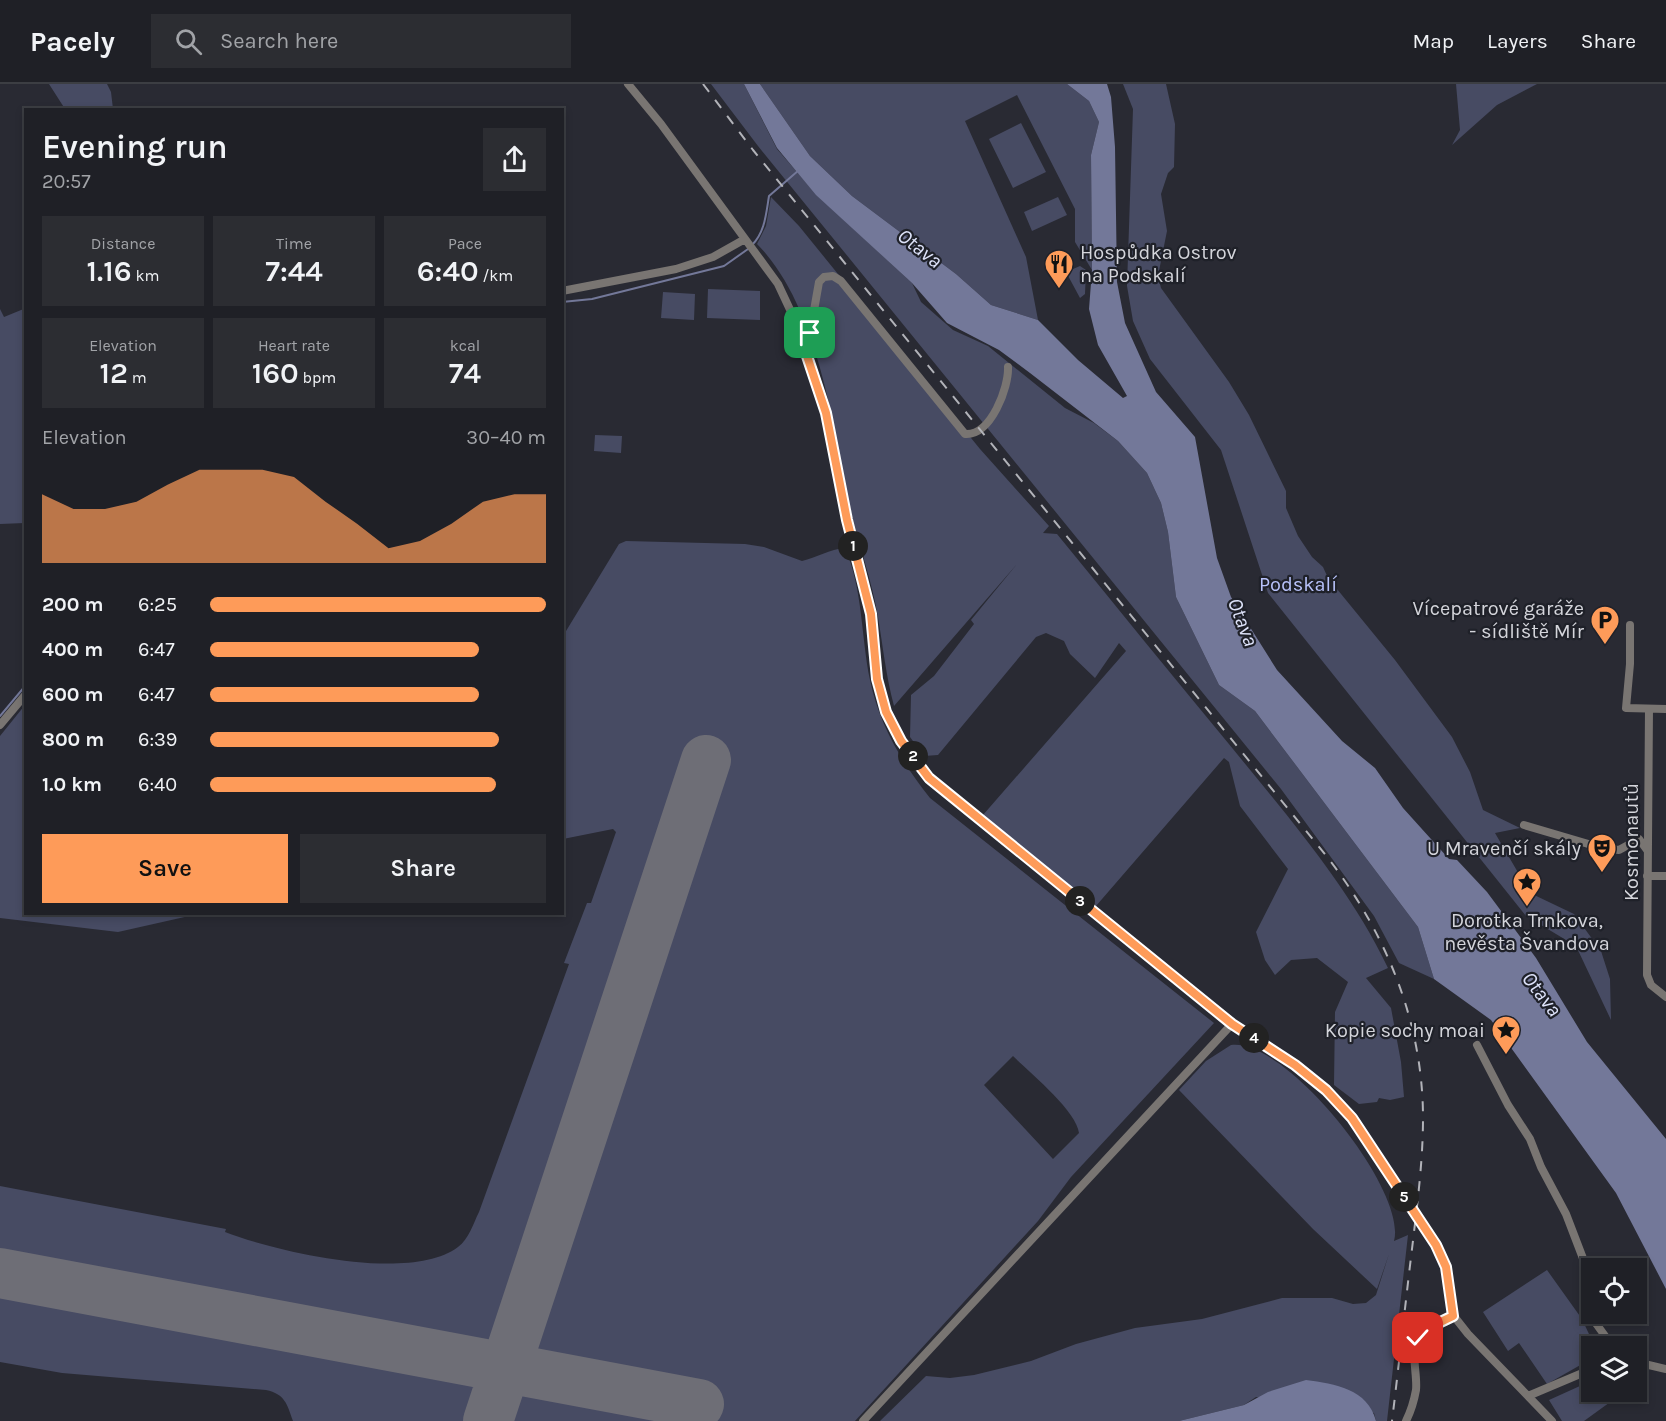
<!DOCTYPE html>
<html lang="en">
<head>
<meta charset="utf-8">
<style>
  :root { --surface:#1f2026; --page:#2c2d32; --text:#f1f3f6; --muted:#a1a3a7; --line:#3c3e43; --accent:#fe9b59 }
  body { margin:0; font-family:Karla,sans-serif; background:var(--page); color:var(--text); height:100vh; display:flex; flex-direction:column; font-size:22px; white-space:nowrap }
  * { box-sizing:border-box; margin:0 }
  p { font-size:20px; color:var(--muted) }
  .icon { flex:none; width:33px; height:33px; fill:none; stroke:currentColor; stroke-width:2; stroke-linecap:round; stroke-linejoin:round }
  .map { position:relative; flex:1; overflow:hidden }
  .drawer { position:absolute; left:24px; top:24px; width:540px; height:807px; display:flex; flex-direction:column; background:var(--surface); border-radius:0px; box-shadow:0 3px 9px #0003,0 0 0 2px var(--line) }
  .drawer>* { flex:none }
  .tools { position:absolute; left:1581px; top:1174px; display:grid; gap:12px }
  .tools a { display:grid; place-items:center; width:66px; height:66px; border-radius:0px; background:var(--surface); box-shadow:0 3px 9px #0003,0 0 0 2px var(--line); font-size:30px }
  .pin { position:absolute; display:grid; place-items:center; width:51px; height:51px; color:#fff; margin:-26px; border-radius:12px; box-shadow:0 3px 9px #0006 }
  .km { position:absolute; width:30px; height:30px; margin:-15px; border-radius:50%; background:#222; color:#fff; font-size:16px; line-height:30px; text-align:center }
  .round { display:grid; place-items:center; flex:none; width:63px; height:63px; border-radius:0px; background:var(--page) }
  .head { display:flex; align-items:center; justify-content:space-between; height:102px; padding:0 18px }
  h1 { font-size:33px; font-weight:600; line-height:45px }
  .figures { display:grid; grid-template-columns:repeat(3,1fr); gap:9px; height:102px; padding:6px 18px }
  .figures div { display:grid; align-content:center; border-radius:0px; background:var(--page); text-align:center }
  .figures b { font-size:30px; font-weight:600 }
  .figures small { font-size:16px; font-weight:400 }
  .figures p { font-size:16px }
  .chart { height:168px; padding:12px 18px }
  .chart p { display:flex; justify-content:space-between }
  .chart svg { width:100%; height:108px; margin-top:6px; fill:var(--accent); opacity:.7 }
  .action { display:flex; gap:12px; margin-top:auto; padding:12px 18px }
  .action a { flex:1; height:69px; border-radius:0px; background:var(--accent); color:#111; font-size:24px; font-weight:600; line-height:69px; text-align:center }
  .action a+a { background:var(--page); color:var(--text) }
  ul { padding:0 18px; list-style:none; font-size:20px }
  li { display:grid; grid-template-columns:96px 72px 1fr; align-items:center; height:45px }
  li i { height:15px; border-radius:8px; background:var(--accent) }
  header { display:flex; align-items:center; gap:36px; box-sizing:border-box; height:84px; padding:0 30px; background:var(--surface); border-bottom:2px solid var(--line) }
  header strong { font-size:28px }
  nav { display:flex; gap:33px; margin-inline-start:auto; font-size:21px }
  .search { width:420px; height:54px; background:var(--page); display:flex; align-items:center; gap:15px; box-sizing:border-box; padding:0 21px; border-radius:0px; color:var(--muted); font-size:22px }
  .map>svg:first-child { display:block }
  .green { fill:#474b63; fill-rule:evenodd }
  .water { fill:#737899 }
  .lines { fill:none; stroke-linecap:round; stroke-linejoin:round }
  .stream { stroke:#737899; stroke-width:2 }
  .runway { stroke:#6e6e76; stroke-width:50 }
  .minor { stroke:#797572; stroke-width:8 }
  .rail { stroke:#b2b3b9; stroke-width:2; stroke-dasharray:10 10; stroke-linecap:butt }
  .route-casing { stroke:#fff; stroke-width:12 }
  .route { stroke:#fe9b59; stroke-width:8 }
  .labels { text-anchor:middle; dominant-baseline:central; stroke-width:4.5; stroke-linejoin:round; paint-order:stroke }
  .poi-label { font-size:20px; fill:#d4d5db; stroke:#1f2129; text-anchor:end }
  .park-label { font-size:20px; fill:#b8c2fa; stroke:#1f2129 }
  .street-label { font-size:20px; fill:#d4d5db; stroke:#1f2129 }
  .water-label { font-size:21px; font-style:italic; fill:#dee3fa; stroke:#1f2129 }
</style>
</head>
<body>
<header>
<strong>Pacely</strong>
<div class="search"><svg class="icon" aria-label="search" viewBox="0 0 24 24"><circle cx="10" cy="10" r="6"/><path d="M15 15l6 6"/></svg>Search here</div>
<nav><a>Map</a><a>Layers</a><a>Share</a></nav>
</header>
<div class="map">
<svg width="1666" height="1337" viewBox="0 0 1666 1337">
  <rect width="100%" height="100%" fill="#292a33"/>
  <path class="green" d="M49 0H107L111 8 113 25H65Z
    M711 0H744L777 65 817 111 912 199 921 218 953 246 988 262 1065 324 1094 339 1118 357 1147 389 1161 419 1168 448 1176 513 1219 601 1255 627 1418 843 1434 895 1399 879 1374 832 1281 705 758 62Z
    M760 0H1067L1089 17 1099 38 1091 71 1092 186 1075 158V125L1017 11 965 37 1026 173 1038 236 991 221 956 190 852 112 810 72Z
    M1123 0H1166L1175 40 1174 83 1168 89 1161 110 1167 147 1158 192 1161 204 1229 298 1249 331 1286 407V424L1298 452 1312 473 1323 483 1328 494 1395 576 1452 653 1470 688 1483 726 1520 744 1495 749 1530 809 1574 830 1601 867 1610 895 1611 936 1576 862 1526 832 1268 509 1221 366 1150 275 1133 237 1127 202 1133 25Z
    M1456 0H1537L1497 21 1452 61 1460 46Z
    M1021 39 1046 88 1013 104 989 55Z
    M771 113 799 142 980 365 1049 442 1043 449 1057 450C1116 522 1174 594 1233 665 1289 734 1350 804 1388 884L1366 894 1391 924 1401 978 1404 1013 1390 1016 1379 1014 1377 1018 1359 1020 1334 1001 1335 928 1348 898 1317 874 1291 876 1275 891 1265 876 1256 848 1288 785 1240 722 1229 678 1224 674 1096 822 983 731 1126 567 1119 559 1095 594 1070 570 1064 557 1046 549 1036 553 938 671 924 672 910 653 911 611 934 592 974 540 971 536 1017 480 894 622C886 592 883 563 878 533 872 497 859 462 851 427 833 343 819 223 757 160L766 142Z
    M1058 113 1067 131 1032 147 1024 128Z
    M1080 182 1086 186 1085 210 1080 214 1066 188Z
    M708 205 760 207V236L707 234Z
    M663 208 695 210 694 236 661 234Z
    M26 224 25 439 0 440V225L4 233Z
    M595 351 622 352 621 369 594 367Z
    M626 457 745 460 764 463 802 477C816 474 830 465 845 464 863 505 861 553 870 596 879 640 902 679 930 714L1214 939 1071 1093 1038 1137 855 1337H293C287 1320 285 1310 266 1306L62 1289 0 1278V1102L226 1145 225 1148C277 1168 410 1199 458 1163 469 1155 473 1140 479 1128L569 880 564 879 587 819H591L616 748 613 745 563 755V552L619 460ZM1013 972C1029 988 1077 1027 1079 1049L1053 1075 984 1001Z
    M25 621 26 830H198L118 848 0 834V652Z
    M1231 961C1285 953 1408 1106 1394 1157L1408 1151 1387 1337H1376L1374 1329 1256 1313 1244 1321 1179 1337H880L926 1292 950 1294 974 1291 1031 1277 1076 1260 1135 1244 1202 1235 1282 1214H1332L1353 1220 1366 1219 1376 1211 1389 1170 1377 1205 1313 1145 1179 1006 1206 977Z
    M1547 1186 1582 1235 1595 1263H1592L1591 1275 1547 1300 1519 1259 1508 1267 1483 1228Z
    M1591 1297 1592 1308H1624L1584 1337H1562L1549 1316Z"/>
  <path class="water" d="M744 0H760L810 72 852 112 956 190 991 221 1038 236 1078 276 1123 314 1127 312 1098 261 1089 225 1092 186 1091 71 1099 38 1089 17 1067 0H1107L1111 13 1115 63 1117 198 1125 239 1156 308 1195 353 1217 474 1231 513 1277 586 1342 657 1375 684 1403 724 1449 775 1457 776 1487 808 1536 874 1587 958 1666 1055V1205L1616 1109 1491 936 1434 895 1418 843 1255 627 1219 601 1176 513 1168 448 1161 419 1147 389 1118 357 1030 289 999 266 947 239 912 199 816 111 777 64Z
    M1306 1296C1335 1300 1368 1305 1376 1337H1179L1244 1321 1268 1308Z"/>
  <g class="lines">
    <path class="stream" d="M752 161C765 148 766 130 769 112L799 86
      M562 218 592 215 724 182 748 165
      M0 632 26 601"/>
    <path class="runway" d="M0 1189 699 1320
      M488 1337 706 676"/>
    <path class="minor" d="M628 0 661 40 778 200 793 232 826 329 847 436 871 530 877 595 886 629 901 657 929 694 1232 940 1295 981 1326 1006 1352 1034 1436 1161 1446 1183 1453 1231 1468 1250 1552 1337
      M562 207 676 185 713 173 745 155
      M803 260 810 249 819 198 824 193 833 192 841 197 965 350C991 352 1009 303 1008 283
      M1630 541V580L1626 624 1666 625
      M1649 625 1647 891 1651 901 1666 913
      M0 641 26 610
      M1524 741 1602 764 1619 766 1639 755 1647 766
      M1647 792H1666
      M1477 961 1508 1021 1530 1055 1541 1083 1566 1130 1584 1177 1587 1227 1613 1263
      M1636 1278 1666 1285
      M1528 1312 1592 1285
      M863 1337 1232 940
      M1406 1337C1411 1327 1414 1317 1416 1306 1418 1288 1407 1260 1424 1247 1432 1240 1444 1236 1453 1231"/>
    <path class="rail" d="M703 0 753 66 1328 774C1386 849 1423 938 1423 1034 1423 1078 1417 1122 1412 1165 1405 1222 1399 1280 1392 1337"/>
  </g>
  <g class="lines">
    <g class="route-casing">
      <path id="route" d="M810 249 803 260 826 329 847 436 871 530 877 595 886 628 901 657 929 694 1232 940 1295 981 1326 1006 1352 1034 1436 1161 1446 1183 1453 1232 1424 1246 1418 1254"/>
    </g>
    <use href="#route" class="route"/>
  </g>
  <defs>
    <g id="restaurant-pin" transform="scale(1.5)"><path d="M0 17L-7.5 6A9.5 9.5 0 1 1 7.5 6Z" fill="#fe9b59" stroke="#1f2129"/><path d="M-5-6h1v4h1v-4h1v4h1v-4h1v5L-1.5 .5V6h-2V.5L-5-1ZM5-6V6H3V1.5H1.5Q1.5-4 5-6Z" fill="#111"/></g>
    <g id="parking-pin" transform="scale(1.5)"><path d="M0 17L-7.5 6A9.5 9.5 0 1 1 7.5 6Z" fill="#fe9b59" stroke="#1f2129"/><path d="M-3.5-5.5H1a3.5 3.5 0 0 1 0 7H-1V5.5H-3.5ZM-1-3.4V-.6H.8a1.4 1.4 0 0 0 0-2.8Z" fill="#111"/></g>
    <g id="theatre-pin" transform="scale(1.5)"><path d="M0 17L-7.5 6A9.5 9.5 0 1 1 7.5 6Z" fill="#fe9b59" stroke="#1f2129"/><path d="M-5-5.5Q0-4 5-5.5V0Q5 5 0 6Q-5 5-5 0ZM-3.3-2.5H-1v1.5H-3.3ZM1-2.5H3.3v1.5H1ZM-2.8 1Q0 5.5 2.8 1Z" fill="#111"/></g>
    <g id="sight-pin" transform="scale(1.5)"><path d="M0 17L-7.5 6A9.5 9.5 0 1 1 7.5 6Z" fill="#fe9b59" stroke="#1f2129"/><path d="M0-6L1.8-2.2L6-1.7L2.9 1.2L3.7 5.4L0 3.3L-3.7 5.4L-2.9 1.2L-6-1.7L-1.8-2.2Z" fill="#111"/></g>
  </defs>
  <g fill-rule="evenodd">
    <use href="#restaurant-pin" x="1059" y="180"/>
    <use href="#parking-pin" x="1605" y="536"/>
    <use href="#theatre-pin" x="1602" y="764"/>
    <use href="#sight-pin" x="1527" y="798"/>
    <use href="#sight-pin" x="1506" y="946"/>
  </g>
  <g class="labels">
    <g class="poi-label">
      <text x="1080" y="168" text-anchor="start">Hospůdka Ostrov<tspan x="1080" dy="23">na Podskalí</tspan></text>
      <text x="1584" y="524">Vícepatrové garáže<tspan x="1584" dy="23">- sídliště Mír</tspan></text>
      <text x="1581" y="764">U Mravenčí skály</text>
      <text x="1527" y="836" text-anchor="middle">Dorotka Trnkova,<tspan x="1527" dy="23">nevěsta Švandova</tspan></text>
      <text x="1485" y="946">Kopie sochy moai</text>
    </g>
    <g class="park-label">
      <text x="1298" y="500">Podskalí</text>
    </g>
    <g class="street-label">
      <text transform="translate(1631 758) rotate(-90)">Kosmonautů</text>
    </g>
    <g class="water-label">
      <text transform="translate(920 164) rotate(38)">Otava</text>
      <text transform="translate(1243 538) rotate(69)">Otava</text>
      <text transform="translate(1542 910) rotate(52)">Otava</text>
    </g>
  </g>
</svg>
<div class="tools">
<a><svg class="icon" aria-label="locate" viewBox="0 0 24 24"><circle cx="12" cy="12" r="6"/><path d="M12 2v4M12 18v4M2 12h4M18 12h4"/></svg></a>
<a><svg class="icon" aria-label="layers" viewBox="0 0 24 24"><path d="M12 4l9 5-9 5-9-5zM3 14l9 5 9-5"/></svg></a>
</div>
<div class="pin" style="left:810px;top:249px;background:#1e9e55"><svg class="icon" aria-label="arrive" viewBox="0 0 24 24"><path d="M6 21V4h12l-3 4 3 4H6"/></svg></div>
<div class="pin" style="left:1418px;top:1254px;background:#d93025"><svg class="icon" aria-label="check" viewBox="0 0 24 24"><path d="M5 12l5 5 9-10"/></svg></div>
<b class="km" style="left:853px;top:462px">1</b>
<b class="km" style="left:913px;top:672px">2</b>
<b class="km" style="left:1080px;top:817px">3</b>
<b class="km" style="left:1254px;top:954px">4</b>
<b class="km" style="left:1404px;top:1113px">5</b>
<section class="drawer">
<div class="head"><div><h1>Evening run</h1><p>20:57</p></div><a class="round"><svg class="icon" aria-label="share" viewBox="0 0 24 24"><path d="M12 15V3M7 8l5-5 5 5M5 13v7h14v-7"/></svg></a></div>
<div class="figures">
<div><p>Distance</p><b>1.16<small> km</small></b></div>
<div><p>Time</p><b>7:44</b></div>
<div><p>Pace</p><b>6:40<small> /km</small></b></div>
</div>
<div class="figures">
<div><p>Elevation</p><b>12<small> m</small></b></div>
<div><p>Heart rate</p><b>160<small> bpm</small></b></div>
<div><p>kcal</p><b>74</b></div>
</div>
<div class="chart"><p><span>Elevation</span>30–40 m</p>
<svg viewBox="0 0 160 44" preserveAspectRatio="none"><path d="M0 44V16L10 22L20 22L30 19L40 12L50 6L60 6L70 6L80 9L90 19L100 28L110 38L120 35L130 28L140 19L150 16L160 16V44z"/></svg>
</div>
<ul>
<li><b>200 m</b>6:25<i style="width:100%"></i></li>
<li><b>400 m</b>6:47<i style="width:80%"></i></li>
<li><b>600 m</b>6:47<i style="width:80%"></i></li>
<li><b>800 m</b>6:39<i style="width:86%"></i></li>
<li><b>1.0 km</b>6:40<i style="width:85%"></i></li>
</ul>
<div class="action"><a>Save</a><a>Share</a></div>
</section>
</div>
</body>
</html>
